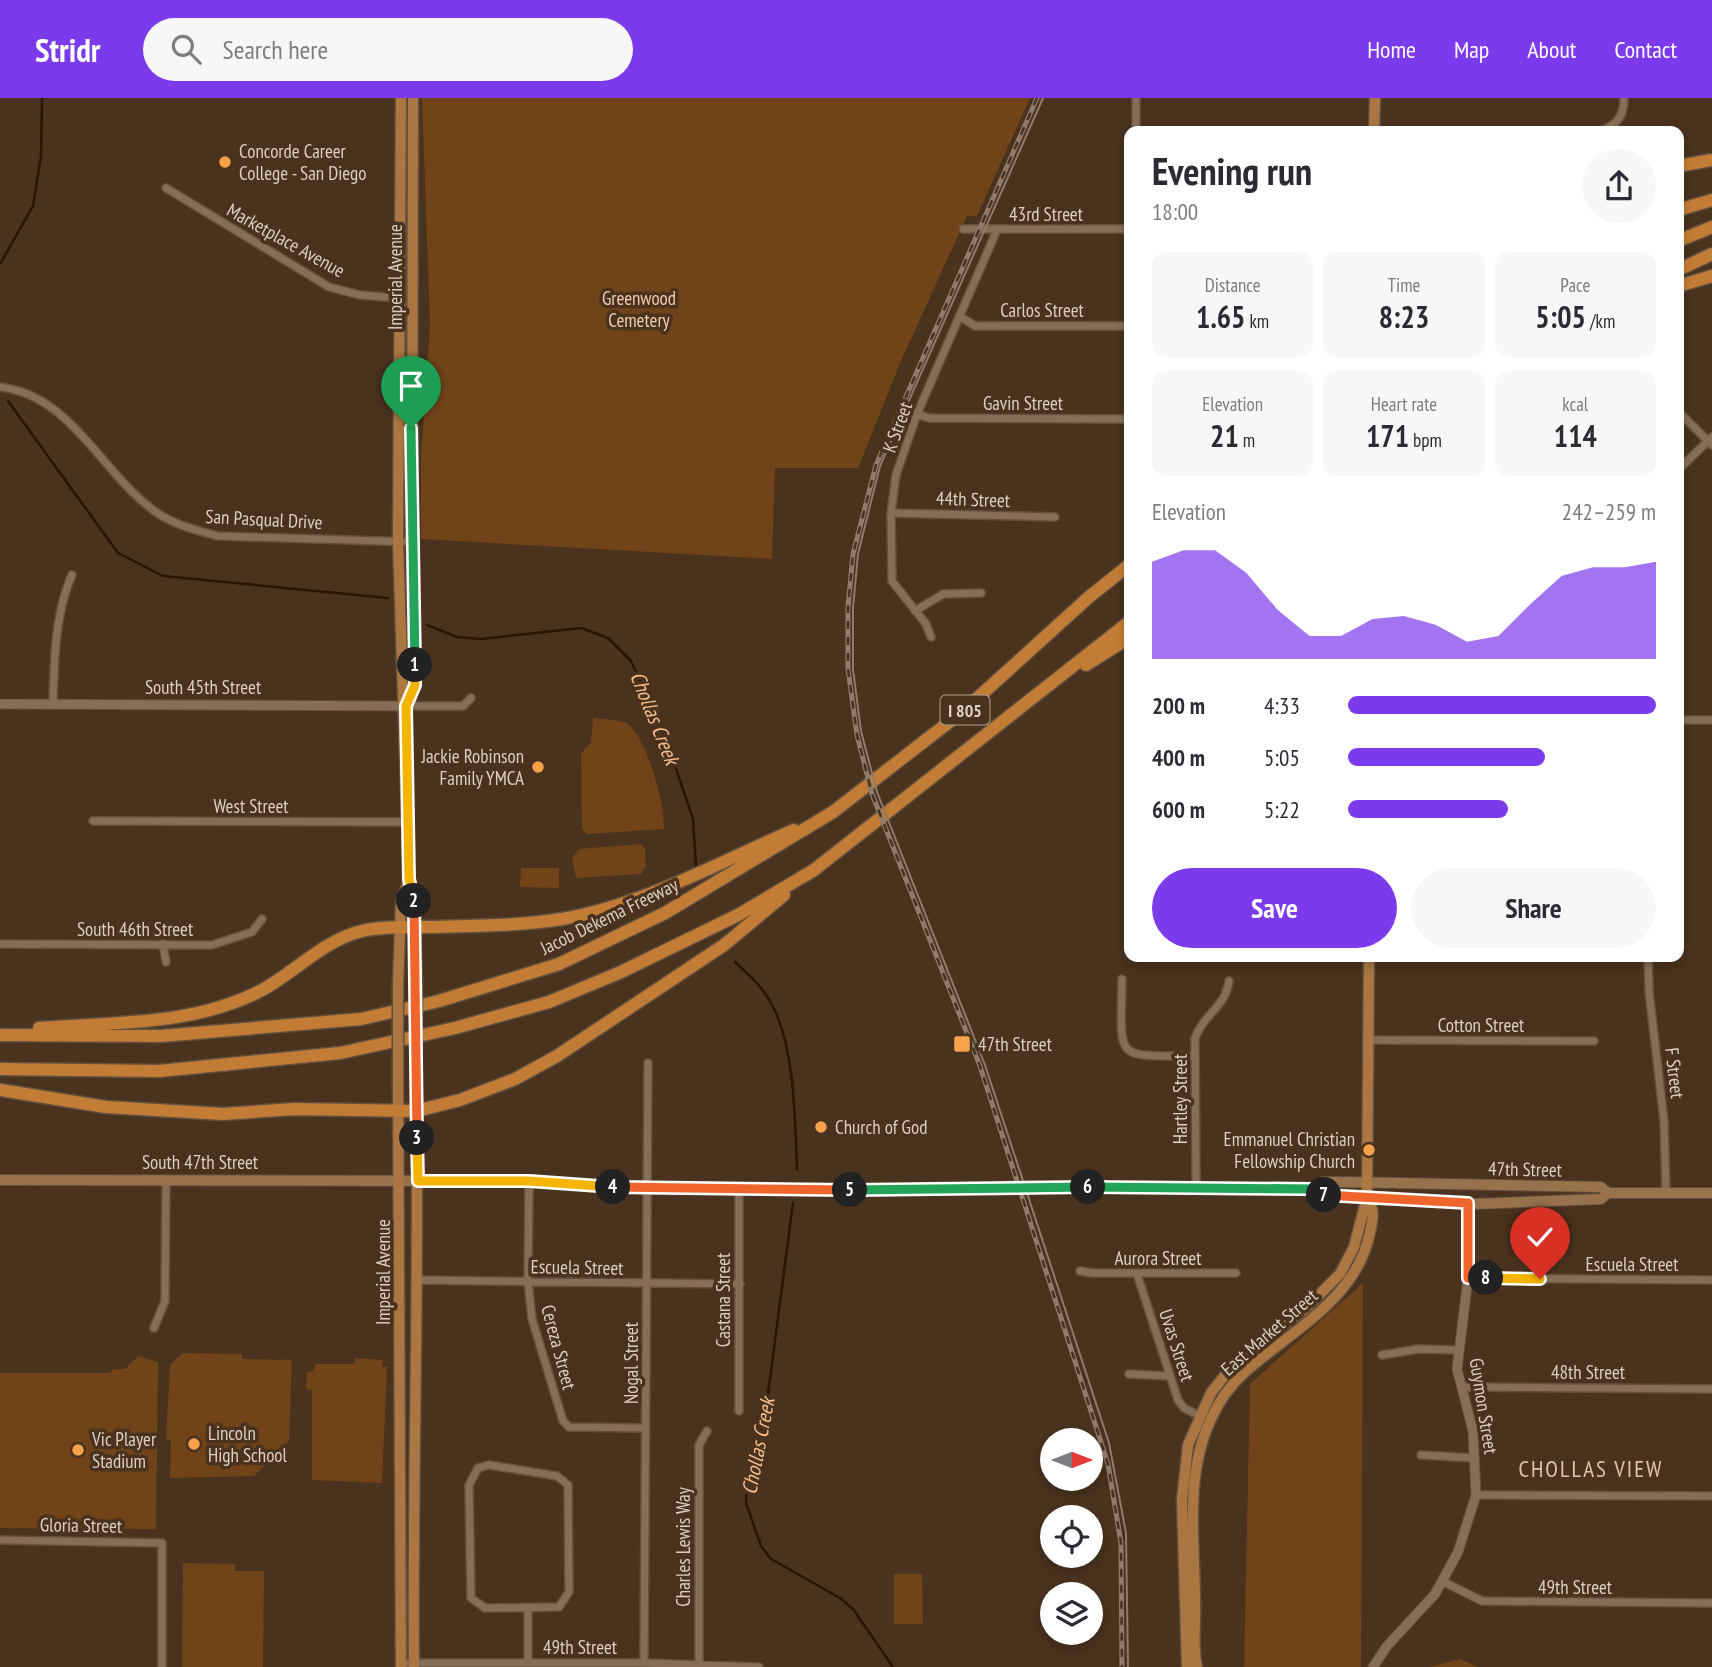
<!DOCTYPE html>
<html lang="en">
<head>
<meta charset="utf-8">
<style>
  :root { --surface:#fff; --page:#f7f7f7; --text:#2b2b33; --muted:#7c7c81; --accent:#7c3aed }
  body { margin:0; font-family:"PT Sans Narrow",sans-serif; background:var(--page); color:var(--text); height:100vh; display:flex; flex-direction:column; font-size:26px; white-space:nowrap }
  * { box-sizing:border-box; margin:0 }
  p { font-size:23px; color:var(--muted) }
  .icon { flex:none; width:38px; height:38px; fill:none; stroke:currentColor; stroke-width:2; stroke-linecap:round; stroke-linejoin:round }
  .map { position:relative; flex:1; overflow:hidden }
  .side { position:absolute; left:1124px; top:28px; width:560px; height:836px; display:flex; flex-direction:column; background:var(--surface); border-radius:14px; box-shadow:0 4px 10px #0003 }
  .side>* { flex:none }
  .needle { width:46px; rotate:90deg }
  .tools { position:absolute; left:1040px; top:1330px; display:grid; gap:14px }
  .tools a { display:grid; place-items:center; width:63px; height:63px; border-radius:50%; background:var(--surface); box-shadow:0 4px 10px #0003; font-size:35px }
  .pin { position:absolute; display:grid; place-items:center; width:60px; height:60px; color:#fff; margin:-72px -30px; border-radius:50% 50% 50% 0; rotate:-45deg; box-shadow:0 0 7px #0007 }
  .pin .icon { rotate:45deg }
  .km { position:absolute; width:35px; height:35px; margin:-18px; border-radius:50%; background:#222; color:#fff; font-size:19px; line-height:35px; text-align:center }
  .round { display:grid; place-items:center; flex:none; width:74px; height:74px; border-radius:37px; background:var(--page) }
  .overview { display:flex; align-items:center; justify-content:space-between; height:119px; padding:0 28px }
  h1 { font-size:38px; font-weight:700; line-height:52px }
  .metrics { display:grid; grid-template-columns:repeat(3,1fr); gap:10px; height:119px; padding:7px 28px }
  .metrics div { display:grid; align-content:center; border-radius:14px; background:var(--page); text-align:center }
  .metrics b { font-size:30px; font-weight:700 }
  .metrics small { font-size:19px; font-weight:400 }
  .metrics p { font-size:19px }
  .chart { height:196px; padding:14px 28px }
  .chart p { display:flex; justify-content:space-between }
  .chart svg { width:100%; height:126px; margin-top:7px; fill:var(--accent); opacity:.7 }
  .button { display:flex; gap:14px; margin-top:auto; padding:14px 28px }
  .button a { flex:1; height:80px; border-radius:42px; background:var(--accent); color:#fff; font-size:28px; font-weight:700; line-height:80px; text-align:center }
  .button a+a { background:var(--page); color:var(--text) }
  ul { padding:0 28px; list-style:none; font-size:23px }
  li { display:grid; grid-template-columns:112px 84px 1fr; align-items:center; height:52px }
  li i { height:18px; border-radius:9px; background:var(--accent) }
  header { display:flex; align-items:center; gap:42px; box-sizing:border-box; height:98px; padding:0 35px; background:var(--accent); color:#fff }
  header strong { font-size:33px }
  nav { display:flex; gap:38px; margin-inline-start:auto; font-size:24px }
  .search { width:490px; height:63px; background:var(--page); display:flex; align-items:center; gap:18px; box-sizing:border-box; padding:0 24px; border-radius:38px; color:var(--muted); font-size:26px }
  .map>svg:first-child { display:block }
  .green { fill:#704418 }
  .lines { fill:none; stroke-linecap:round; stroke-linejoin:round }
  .stream { stroke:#2b1400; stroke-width:2.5 }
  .minor-casing { stroke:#62503e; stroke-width:10 }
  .tertiary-casing { stroke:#62503e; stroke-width:11 }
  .secondary-casing { stroke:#62503e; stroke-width:12 }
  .primary-casing { stroke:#62503e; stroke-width:13 }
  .motorway-casing { stroke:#62503e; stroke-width:15 }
  .minor { stroke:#866d56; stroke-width:7 }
  .tertiary { stroke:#866d56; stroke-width:9 }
  .secondary { stroke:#98724c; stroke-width:10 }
  .primary { stroke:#ab7642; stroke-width:10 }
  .motorway { stroke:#c37c35; stroke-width:12 }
  .tram { stroke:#8e7b6a; stroke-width:2 }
  .rail-casing { stroke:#8e7b6a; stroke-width:5 }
  .rail { stroke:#49321e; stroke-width:2.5; stroke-dasharray:8; stroke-linecap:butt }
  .primary-bridge-casing { stroke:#62503e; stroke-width:13; stroke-linecap:butt }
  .motorway-bridge-casing { stroke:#62503e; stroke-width:15; stroke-linecap:butt }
  .primary-bridge { stroke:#ab7642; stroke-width:10 }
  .motorway-bridge { stroke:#c37c35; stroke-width:12 }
  .split-1-casing { stroke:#fff; stroke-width:14 }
  .split-2-casing { stroke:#fff; stroke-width:14 }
  .split-3-casing { stroke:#fff; stroke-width:14 }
  .split-4-casing { stroke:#fff; stroke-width:14 }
  .split-5-casing { stroke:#fff; stroke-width:14 }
  .split-6-casing { stroke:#fff; stroke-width:14 }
  .split-7-casing { stroke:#fff; stroke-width:14 }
  .split-8-casing { stroke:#fff; stroke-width:14 }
  .split-9-casing { stroke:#fff; stroke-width:14 }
  .split-1 { stroke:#22a559; stroke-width:9 }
  .split-2 { stroke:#f5b400; stroke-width:9 }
  .split-3 { stroke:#f0652b; stroke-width:9 }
  .split-4 { stroke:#f5b400; stroke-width:9 }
  .split-5 { stroke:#f0652b; stroke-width:9 }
  .split-6 { stroke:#22a559; stroke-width:9 }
  .split-7 { stroke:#22a559; stroke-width:9 }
  .split-8 { stroke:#f0652b; stroke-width:9 }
  .split-9 { stroke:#f5b400; stroke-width:9 }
  .poi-dot { fill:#f8a14a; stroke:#49321e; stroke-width:2.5 }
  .labels { text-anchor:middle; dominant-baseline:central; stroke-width:7; stroke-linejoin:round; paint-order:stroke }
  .shield { fill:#49321e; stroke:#b1a092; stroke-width:2 }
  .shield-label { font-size:18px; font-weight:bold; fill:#ddcfc3 }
  .poi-label { font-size:19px; fill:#ddcfc3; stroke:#49321e; text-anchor:start }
  .street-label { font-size:19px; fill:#ddcfc3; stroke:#49321e }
  .park-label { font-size:19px; fill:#f2cbaa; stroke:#49321e }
  .water-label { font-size:21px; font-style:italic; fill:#f7bd8a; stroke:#49321e }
  .quarter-label { font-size:23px; letter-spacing:2px; fill:#dec2aa; stroke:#49321e }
</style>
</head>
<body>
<header>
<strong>Stridr</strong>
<div class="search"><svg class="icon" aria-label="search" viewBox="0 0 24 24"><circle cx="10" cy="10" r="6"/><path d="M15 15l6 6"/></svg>Search here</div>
<nav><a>Home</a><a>Map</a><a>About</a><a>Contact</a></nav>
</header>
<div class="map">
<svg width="1712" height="1569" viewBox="0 0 1712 1569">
  <rect width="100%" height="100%" fill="#49321e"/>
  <path class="green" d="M422 0H1030L977 118H967L900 265 858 370H775L772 461 421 441V362L430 227Z
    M593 620C603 621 617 621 626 625 647 637 665 708 664 731L587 736 582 731 581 655 591 645Z
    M641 746 645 751 646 769 641 776 576 780 572 760 579 751Z
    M521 770H559V790L520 789Z
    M1363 1185 1361 1569H1244L1250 1286Z
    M182 1255 242 1256V1261L292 1262 289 1343 254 1378 170 1380 171 1342 166 1341 170 1267Z
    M138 1258 158 1264 156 1431 0 1430V1275H110L114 1271H125Z
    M355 1260 383 1262 382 1269H387L382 1385 312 1382V1292L306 1291 307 1274 313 1273 316 1266H354Z
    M183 1465 235 1466V1473H264L263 1569H182Z
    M894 1476H922L923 1526H894Z
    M1460 1561 1478 1569H1429Z"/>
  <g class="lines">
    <path class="stream" d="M0 166 33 108 41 58 42 0
      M8 303 118 455 163 478 388 500
      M427 527 457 539 481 541 581 530 608 540 631 563 666 641 693 721 696 768
      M735 864C749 877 762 888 771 905 795 947 795 1022 797 1071
      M793 1105 765 1319 747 1380 746 1405 761 1448 771 1461 840 1500 853 1511 893 1569"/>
    <g class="minor-casing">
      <path id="minor" d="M1136 33V0
        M1601 33C1618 26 1624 18 1624 0
        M166 90 329 189 360 197 398 200
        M963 131H1129
        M959 218 975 228H1129
        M0 289C74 297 104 382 162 418 179 428 199 433 218 438L412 444
        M1678 313 1712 347
        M917 316 929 320 1129 321
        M1678 372 1712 339
        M891 415 1055 419
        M915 513 943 496 981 495
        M931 539 926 526 892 483 891 415 896 377 917 316 997 132
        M53 606C54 564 55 515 72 477
        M406 608H463L471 600
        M1678 622H1712
        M93 723 408 724
        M0 846 212 847 252 834 262 821
        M163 846 166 864
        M1648 859 1649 893 1664 1023 1666 1095
        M1122 881C1121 963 1112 958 1195 958
        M1368 942 1594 943
        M529 1083 528 1184 532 1221 563 1323 569 1329 646 1330
        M1196 1089 1195 940C1205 914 1225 910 1229 883
        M1080 1173 1092 1175H1236
        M1137 1176 1178 1302 1184 1310 1200 1318
        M1468 1180 1712 1182
        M416 1182 740 1186
        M154 1230 165 1203 166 1082
        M1382 1257 1419 1251 1457 1252
        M1129 1276 1170 1278
        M1464 1289 1712 1291
        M739 1313V1091
        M1421 1357 1475 1360
        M489 1367 557 1378 568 1387 569 1494 559 1509 485 1510 471 1500 469 1387 478 1370Z
        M1476 1397 1712 1398
        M0 1442 162 1445V1569
        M1442 1483 1482 1503 1712 1505
        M528 1564V1510
        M401 1565H644L759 1569
        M644 1565 648 965
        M699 1566V1347L707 1333"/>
    </g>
    <g class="tertiary-casing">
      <path id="tertiary" d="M0 606 406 608
        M1373 1569 1387 1548 1435 1496 1458 1454 1476 1397 1473 1333 1457 1271 1468 1180V1105"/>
    </g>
    <g class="secondary-casing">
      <path id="secondary" d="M0 1082 529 1083 647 1091 879 1093 1024 1088 1315 1091 1323 1097 1474 1106 1601 1101 1608 1095H1712
        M1315 1091 1323 1084H1346L1601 1089 1608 1095"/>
    </g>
    <g class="primary-casing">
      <path id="primary" d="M401 0 398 443 409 781 414 805 417 883
        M1374 33 1375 0
        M406 608 415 587 412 444 413 0
        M398 886 401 805 408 784
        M398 984 401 1569
        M414 1569C412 1373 420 1177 416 980
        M1187 1569 1182 1402 1188 1347 1211 1295 1233 1267 1306 1210 1340 1176 1354 1149 1367 1099 1369 859
        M1197 1569C1192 1548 1196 1526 1195 1505 1195 1444 1184 1378 1211 1321 1219 1303 1230 1287 1245 1274 1292 1232 1357 1201 1370 1134 1373 1120 1375 1111 1367 1099"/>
    </g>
    <g class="motorway-casing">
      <path id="motorway" d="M1678 112 1712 102
        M1678 143 1712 129
        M1678 172 1712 156
        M1678 188 1712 178
        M1086 567 1129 540
        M39 930C113 924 194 928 262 892 295 874 324 842 362 833 382 828 404 830 425 829 471 828 517 828 562 821 643 807 720 764 794 732
        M0 937 161 938 361 921 439 903 559 866 665 815 833 714 962 614 1089 499 1129 467
        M0 971 159 973 340 955 455 930 549 904 621 874 738 817 814 772 1129 524
        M0 992 106 1009 223 1016 294 1011 416 1013 460 1002 515 981 557 958 724 847 784 797"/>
    </g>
    <use href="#minor" class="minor"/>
    <use href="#tertiary" class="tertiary"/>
    <use href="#secondary" class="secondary"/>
    <use href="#primary" class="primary"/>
    <use href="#motorway" class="motorway"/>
    <path class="tram" d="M1043 0 880 368 858 456 853 510V571L861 633 877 694 985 967 1109 1345 1126 1435 1128 1569"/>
    <g class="rail-casing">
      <path id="rail" d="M1037 0 876 367 853 456 848 509V571L857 637 872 696 980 968 1108 1366 1121 1445 1122 1569"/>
    </g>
    <use href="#rail" class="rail"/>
    <g class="primary-bridge-casing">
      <path id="primary-bridge" d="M416 980 417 883
        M398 984V886"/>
    </g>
    <g class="motorway-bridge-casing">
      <path id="motorway-bridge" d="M1678 68 1712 62"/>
    </g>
    <use href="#primary-bridge" class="primary-bridge"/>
    <use href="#motorway-bridge" class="motorway-bridge"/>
  </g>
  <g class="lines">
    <g class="split-1-casing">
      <path id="split-1" d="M411 330 415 567"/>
    </g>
    <g class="split-2-casing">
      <path id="split-2" d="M414 803 409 781 406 608 415 587V567"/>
    </g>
    <g class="split-3-casing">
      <path id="split-3" d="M414 803 417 1040"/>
    </g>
    <g class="split-4-casing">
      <path id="split-4" d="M417 1040 418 1083H529L613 1089"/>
    </g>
    <g class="split-5-casing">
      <path id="split-5" d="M613 1089 850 1092"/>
    </g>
    <g class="split-6-casing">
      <path id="split-6" d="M850 1092 1088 1089"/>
    </g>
    <g class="split-7-casing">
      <path id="split-7" d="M1088 1089 1312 1091 1324 1097"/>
    </g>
    <g class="split-8-casing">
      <path id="split-8" d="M1324 1097 1468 1105V1180H1486"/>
    </g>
    <g class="split-9-casing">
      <path id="split-9" d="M1486 1180 1540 1181"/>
    </g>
    <use href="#split-1" class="split-1"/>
    <use href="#split-2" class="split-2"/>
    <use href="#split-3" class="split-3"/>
    <use href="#split-4" class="split-4"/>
    <use href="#split-5" class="split-5"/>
    <use href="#split-6" class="split-6"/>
    <use href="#split-7" class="split-7"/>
    <use href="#split-8" class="split-8"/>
    <use href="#split-9" class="split-9"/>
  </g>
  <g class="poi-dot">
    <circle cx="225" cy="64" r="7"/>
    <circle cx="538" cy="669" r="7"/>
    <rect x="953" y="937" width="18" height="18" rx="3.5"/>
    <circle cx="821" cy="1029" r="7"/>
    <circle cx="1369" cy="1052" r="7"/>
    <circle cx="194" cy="1346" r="7"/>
    <circle cx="78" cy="1352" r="7"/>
  </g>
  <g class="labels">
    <rect class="shield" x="940.5" y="597.5" width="49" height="29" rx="5"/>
    <g class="shield-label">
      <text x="965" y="612">I 805</text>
    </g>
    <g class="poi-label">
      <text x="239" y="53">Concorde Career<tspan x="239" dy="22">College - San Diego</tspan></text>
      <text x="524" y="658" text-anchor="end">Jackie Robinson<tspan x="524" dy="22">Family YMCA</tspan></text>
      <text x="978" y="946">47th Street</text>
      <text x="835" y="1029">Church of God</text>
      <text x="1355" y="1041" text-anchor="end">Emmanuel Christian<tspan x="1355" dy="22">Fellowship Church</tspan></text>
      <text x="208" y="1335">Lincoln<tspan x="208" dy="22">High School</tspan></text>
      <text x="92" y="1341">Vic Player<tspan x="92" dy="22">Stadium</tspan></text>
    </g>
    <g class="street-label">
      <text x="1046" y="116">43rd Street</text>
      <text transform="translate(286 142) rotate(29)">Marketplace Avenue</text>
      <text transform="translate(395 179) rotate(-90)">Imperial Avenue</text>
      <text x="1042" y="212">Carlos Street</text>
      <text x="1023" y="305">Gavin Street</text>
      <text transform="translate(897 329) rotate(-70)">K Street</text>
      <text transform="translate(973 401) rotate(2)">44th Street</text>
      <text transform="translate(264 421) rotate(3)">San Pasqual Drive</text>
      <text x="203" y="589">South 45th Street</text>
      <text x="251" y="708">West Street</text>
      <text transform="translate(609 818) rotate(-26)">Jacob Dekema Freeway</text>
      <text x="135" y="831">South 46th Street</text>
      <text x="1481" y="927">Cotton Street</text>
      <text transform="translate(1675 975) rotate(83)">F Street</text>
      <text transform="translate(1180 1001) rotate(-90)">Hartley Street</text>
      <text x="200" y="1064">South 47th Street</text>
      <text transform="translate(1525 1071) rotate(1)">47th Street</text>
      <text x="1158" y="1160">Aurora Street</text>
      <text x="1632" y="1166">Escuela Street</text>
      <text transform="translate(577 1169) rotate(1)">Escuela Street</text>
      <text transform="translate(383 1174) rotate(-90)">Imperial Avenue</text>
      <text transform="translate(723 1202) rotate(-90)">Castana Street</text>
      <text transform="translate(1269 1234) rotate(-41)">East Market Street</text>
      <text transform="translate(1177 1247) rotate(72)">Uvas Street</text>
      <text transform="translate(559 1249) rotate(75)">Cereza Street</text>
      <text transform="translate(631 1265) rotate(-90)">Nogal Street</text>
      <text x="1588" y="1274">48th Street</text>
      <text transform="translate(1484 1308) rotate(81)">Guymon Street</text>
      <text transform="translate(81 1427) rotate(1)">Gloria Street</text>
      <text transform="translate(683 1449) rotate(-90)">Charles Lewis Way</text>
      <text x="1575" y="1489">49th Street</text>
      <text x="580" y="1549">49th Street</text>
    </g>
    <g class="park-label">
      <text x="639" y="200">Greenwood<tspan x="639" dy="22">Cemetery</tspan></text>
    </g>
    <g class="water-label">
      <text transform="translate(655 620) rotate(68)">Chollas Creek</text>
      <text transform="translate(758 1348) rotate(-79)">Chollas Creek</text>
    </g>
    <g class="quarter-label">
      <text x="1591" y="1370">CHOLLAS VIEW</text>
    </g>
  </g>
</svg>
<div class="tools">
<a><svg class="needle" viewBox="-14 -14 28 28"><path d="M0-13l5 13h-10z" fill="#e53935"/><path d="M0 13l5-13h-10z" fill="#7c7c81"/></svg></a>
<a><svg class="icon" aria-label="locate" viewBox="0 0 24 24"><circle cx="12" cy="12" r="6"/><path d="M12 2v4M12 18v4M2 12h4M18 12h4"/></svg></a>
<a><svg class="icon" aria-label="layers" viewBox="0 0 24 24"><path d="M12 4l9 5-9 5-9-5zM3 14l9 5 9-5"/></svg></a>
</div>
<div class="pin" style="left:411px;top:330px;background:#1e9e55"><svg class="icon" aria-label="arrive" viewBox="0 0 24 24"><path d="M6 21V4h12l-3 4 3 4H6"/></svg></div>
<div class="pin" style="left:1540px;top:1181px;background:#d93025"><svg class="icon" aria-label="check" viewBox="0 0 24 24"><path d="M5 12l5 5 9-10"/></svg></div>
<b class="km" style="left:415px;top:567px">1</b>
<b class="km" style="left:414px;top:803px">2</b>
<b class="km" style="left:417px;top:1040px">3</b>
<b class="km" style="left:613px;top:1089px">4</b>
<b class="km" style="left:850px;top:1092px">5</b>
<b class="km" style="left:1088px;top:1089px">6</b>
<b class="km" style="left:1324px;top:1097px">7</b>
<b class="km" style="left:1486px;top:1180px">8</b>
<section class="side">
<div class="overview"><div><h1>Evening run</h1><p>18:00</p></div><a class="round"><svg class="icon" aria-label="share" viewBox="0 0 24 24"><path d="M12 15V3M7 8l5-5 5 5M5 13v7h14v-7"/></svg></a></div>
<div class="metrics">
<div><p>Distance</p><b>1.65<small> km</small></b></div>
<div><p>Time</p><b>8:23</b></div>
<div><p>Pace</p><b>5:05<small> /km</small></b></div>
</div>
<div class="metrics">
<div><p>Elevation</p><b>21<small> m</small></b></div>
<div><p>Heart rate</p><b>171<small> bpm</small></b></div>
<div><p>kcal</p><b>114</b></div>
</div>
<div class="chart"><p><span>Elevation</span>242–259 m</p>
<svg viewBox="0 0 160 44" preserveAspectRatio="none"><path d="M0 44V10L10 6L20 6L30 14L40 27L50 36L60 36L70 30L80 29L90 32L100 38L110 36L120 25L130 15L140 12L150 12L160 10V44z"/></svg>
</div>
<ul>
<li><b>200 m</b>4:33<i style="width:100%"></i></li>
<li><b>400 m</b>5:05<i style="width:64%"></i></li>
<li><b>600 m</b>5:22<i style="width:52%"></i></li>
</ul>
<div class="button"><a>Save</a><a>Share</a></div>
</section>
</div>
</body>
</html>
